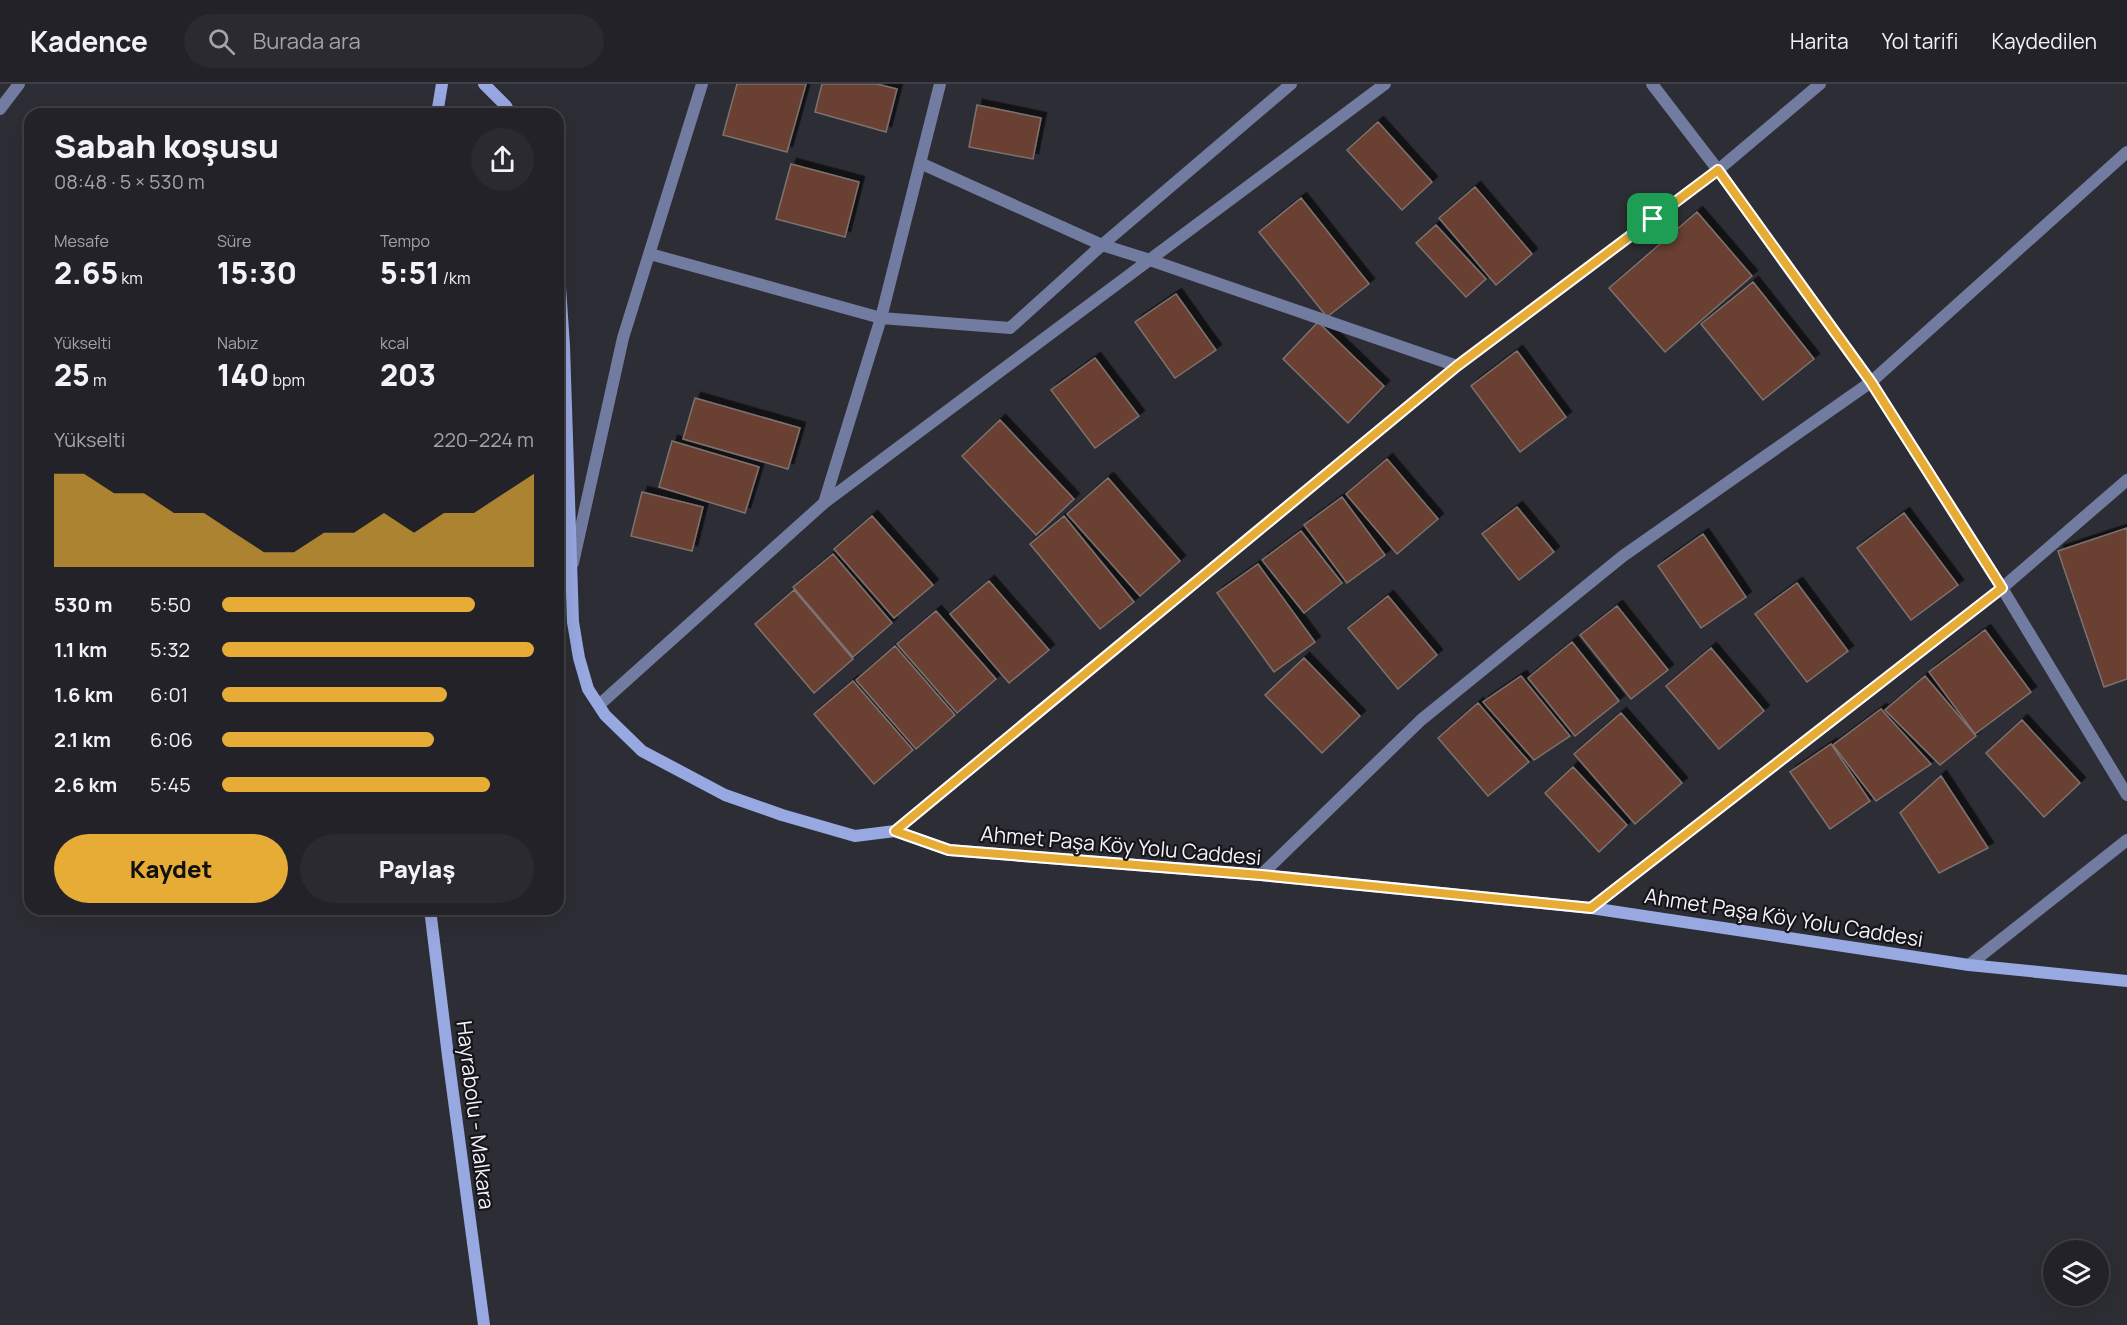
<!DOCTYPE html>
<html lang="tr">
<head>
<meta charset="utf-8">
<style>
  :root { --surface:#222228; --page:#2a2a30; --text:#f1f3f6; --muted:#a2a4a8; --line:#3f3f45; --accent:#e7ac36 }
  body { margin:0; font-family:Manrope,sans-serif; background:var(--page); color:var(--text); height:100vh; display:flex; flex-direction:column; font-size:22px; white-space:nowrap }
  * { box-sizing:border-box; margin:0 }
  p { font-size:20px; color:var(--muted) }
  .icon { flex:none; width:33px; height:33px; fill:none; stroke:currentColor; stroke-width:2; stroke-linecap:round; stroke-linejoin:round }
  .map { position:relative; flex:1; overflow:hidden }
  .panel { position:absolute; left:24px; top:24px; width:540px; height:807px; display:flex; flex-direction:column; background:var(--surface); border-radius:18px; box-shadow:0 6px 24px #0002,0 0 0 2px var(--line) }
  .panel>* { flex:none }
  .tools { position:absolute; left:2043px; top:1156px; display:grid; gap:12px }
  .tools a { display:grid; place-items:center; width:66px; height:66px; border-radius:50%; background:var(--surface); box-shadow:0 6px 24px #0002,0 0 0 2px var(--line); font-size:30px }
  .pin { position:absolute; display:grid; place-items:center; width:51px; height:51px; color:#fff; margin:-26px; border-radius:12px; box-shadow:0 3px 9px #0006 }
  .round { display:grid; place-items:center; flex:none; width:63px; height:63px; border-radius:32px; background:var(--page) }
  .overview { display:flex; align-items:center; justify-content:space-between; height:102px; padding:0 30px }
  h1 { font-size:33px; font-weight:800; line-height:45px }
  .metrics { display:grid; grid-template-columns:repeat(3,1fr); gap:9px; height:102px; padding:6px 30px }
  .metrics div { display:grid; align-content:center }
  .metrics b { font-size:30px; font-weight:800 }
  .metrics small { font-size:16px; font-weight:400 }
  .metrics p { font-size:16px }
  .chart { height:168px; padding:12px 30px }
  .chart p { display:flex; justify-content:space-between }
  .chart svg { width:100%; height:108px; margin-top:6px; fill:var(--accent); opacity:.7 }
  .cta { display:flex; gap:12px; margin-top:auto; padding:12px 30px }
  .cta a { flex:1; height:69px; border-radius:36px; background:var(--accent); color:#111; font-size:24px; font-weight:800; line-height:69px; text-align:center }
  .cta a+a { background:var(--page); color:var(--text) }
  ul { padding:0 30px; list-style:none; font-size:20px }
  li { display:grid; grid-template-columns:96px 72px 1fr; align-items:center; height:45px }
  li i { height:15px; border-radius:8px; background:var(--accent) }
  header { display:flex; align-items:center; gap:36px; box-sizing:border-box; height:84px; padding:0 30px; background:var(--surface); border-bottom:2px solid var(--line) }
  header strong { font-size:28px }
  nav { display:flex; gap:33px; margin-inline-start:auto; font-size:21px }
  .search { width:420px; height:54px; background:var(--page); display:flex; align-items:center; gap:15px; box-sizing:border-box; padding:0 21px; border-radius:33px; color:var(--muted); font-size:22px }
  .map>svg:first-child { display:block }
  .building { fill:#6a3f31; stroke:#7d726f; stroke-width:1.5; filter:url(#shadow) }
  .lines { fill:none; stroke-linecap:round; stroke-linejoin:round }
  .street { stroke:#727ca0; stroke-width:12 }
  .secondary { stroke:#98a8e1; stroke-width:12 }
  .route-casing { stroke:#fff; stroke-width:12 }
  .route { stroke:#e7ac36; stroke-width:8 }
  .labels { text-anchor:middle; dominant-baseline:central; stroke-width:4.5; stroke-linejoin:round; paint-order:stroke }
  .street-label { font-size:21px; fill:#f4f4fa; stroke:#16161a }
</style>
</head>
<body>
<header>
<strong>Kadence</strong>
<div class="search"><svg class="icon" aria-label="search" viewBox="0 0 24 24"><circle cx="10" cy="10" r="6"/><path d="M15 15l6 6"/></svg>Burada ara</div>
<nav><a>Harita</a><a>Yol tarifi</a><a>Kaydedilen</a></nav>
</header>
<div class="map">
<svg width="2127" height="1241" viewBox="0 0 2127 1241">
  <defs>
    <filter id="shadow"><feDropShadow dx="5.5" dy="-5.5" stdDeviation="0" flood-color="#0009"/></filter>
  </defs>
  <rect width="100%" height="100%" fill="#2d2d35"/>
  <path class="building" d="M737 0H806L787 68 723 51Z
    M822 0H877L897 5 886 48 815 28Z
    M977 21 1041 34 1033 75 969 63Z
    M1378 38 1432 98 1402 126 1347 66Z
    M791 80 859 98 845 153 776 135Z
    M1475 103 1532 170 1496 201 1439 134Z
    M1301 114 1369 200 1327 233 1259 148Z
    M1697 128 1752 192 1665 268 1609 204Z
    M1436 141 1486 195 1466 213 1416 159Z
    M1753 198 1814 275 1763 316 1701 240Z
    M1176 210 1216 266 1175 294 1135 238Z
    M1318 238 1384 302 1348 339 1283 275Z
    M1517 267 1566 333 1520 368 1471 302Z
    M1095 274 1139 332 1095 364 1051 306Z
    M695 314 800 344 788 385 683 355Z
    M1000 336 1074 415 1036 451 962 372Z
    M672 357 759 383 745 429 659 403Z
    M1387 375 1438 435 1397 470 1346 410Z
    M1108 394 1180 477 1140 512 1067 430Z
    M642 408 703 423 692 467 631 452Z
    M1342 413 1385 471 1347 499 1304 441Z
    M1517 423 1554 468 1519 496 1482 450Z
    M1904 429 1958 501 1911 536 1857 464Z
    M872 432 933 501 894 534 834 465Z
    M1064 432 1134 518 1100 545 1030 460Z
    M2127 444V595L2104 603 2058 467Z
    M1301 447 1342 499 1304 529 1262 476Z
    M1703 450 1746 513 1701 544 1658 482Z
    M833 470 892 539 853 573 793 503Z
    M1258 480 1315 558 1274 588 1217 509Z
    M989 497 1049 566 1009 599 950 530Z
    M1797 499 1848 567 1807 598 1755 530Z
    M794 506 853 575 814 609 755 540Z
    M1388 512 1437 571 1398 605 1348 544Z
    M1617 522 1668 586 1631 615 1580 551Z
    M936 527 996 595 957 629 897 560Z
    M1985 546 2031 608 1975 650 1929 588Z
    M1572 558 1619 617 1575 652 1528 594Z
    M895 562 955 631 916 665 856 596Z
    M1711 564 1764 627 1719 665 1666 602Z
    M1304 574 1360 632 1322 669 1265 611Z
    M1521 592 1570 652 1534 676 1483 618Z
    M1925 592 1976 652 1940 681 1885 626Z
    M853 597 913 666 874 700 814 630Z
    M1478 619 1529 678 1488 712 1438 654Z
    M1881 625 1931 680 1876 717 1833 661Z
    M1621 629 1682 699 1635 740 1574 670Z
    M2022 636 2080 699 2044 733 1986 669Z
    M1831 660 1870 717 1830 745 1790 688Z
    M1573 683 1627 741 1599 768 1545 709Z
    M1941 692 1988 764 1939 789 1900 729Z"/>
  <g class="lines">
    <path class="street" d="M1652 0 1718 86 1871 298 2002 504 2127 711
      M0 25 19 0
      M920 79 1102 161 1150 176 1457 282
      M650 170 881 234 1010 244 1102 161 1291 0
      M824 419 881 234 940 0
      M573 479 623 254 702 0
      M599 621 824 419 1385 0
      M895 747 1457 282 1718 86 1820 0
      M1261 791 1421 636 1623 472 1871 298 2127 68
      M1591 824 2002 504 2127 396
      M1969 881 2127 756"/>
    <path class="secondary" d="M484 0 506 22 510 30
      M437 30 442 0
      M558 174 564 262 573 538 579 574 588 605 605 631 642 667 725 711 782 731 855 752 895 747 949 766 1261 791 1591 824 1969 881 2127 897
      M430 825 448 972 484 1241"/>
  </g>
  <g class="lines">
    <g class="route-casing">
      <path id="route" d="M1718 86 1871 298 2002 504 1591 824 1261 791 949 766 895 747 1457 282Z"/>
    </g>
    <use href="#route" class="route"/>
  </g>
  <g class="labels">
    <g class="street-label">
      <text transform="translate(1121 761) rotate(5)">Ahmet Paşa Köy Yolu Caddesi</text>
      <text transform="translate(1784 833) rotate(9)">Ahmet Paşa Köy Yolu Caddesi</text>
      <text transform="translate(476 1031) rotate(83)">Hayrabolu - Malkara</text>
    </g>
  </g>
</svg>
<div class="tools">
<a><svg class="icon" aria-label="layers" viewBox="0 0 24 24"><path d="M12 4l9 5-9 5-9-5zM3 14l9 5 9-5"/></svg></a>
</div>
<div class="pin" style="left:1653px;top:135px;background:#1e9e55"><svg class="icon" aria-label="arrive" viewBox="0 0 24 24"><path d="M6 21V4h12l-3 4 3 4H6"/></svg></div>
<section class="panel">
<div class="overview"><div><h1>Sabah koşusu</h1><p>08:48 · 5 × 530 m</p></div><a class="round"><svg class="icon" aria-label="share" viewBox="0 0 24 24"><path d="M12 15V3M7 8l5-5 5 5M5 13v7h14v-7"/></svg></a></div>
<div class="metrics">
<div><p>Mesafe</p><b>2.65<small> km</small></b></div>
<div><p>Süre</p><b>15:30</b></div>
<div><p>Tempo</p><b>5:51<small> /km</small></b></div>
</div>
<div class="metrics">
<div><p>Yükselti</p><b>25<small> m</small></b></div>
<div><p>Nabız</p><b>140<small> bpm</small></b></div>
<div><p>kcal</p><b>203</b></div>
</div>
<div class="chart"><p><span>Yükselti</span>220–224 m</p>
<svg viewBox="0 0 160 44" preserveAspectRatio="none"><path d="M0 44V6L10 6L20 14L30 14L40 22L50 22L60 30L70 38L80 38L90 30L100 30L110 22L120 30L130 22L140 22L150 14L160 6V44z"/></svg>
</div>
<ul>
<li><b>530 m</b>5:50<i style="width:81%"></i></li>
<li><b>1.1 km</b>5:32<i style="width:100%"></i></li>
<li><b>1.6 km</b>6:01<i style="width:72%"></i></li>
<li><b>2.1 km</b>6:06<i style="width:68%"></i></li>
<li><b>2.6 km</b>5:45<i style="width:86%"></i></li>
</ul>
<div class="cta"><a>Kaydet</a><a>Paylaş</a></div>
</section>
</div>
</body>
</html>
